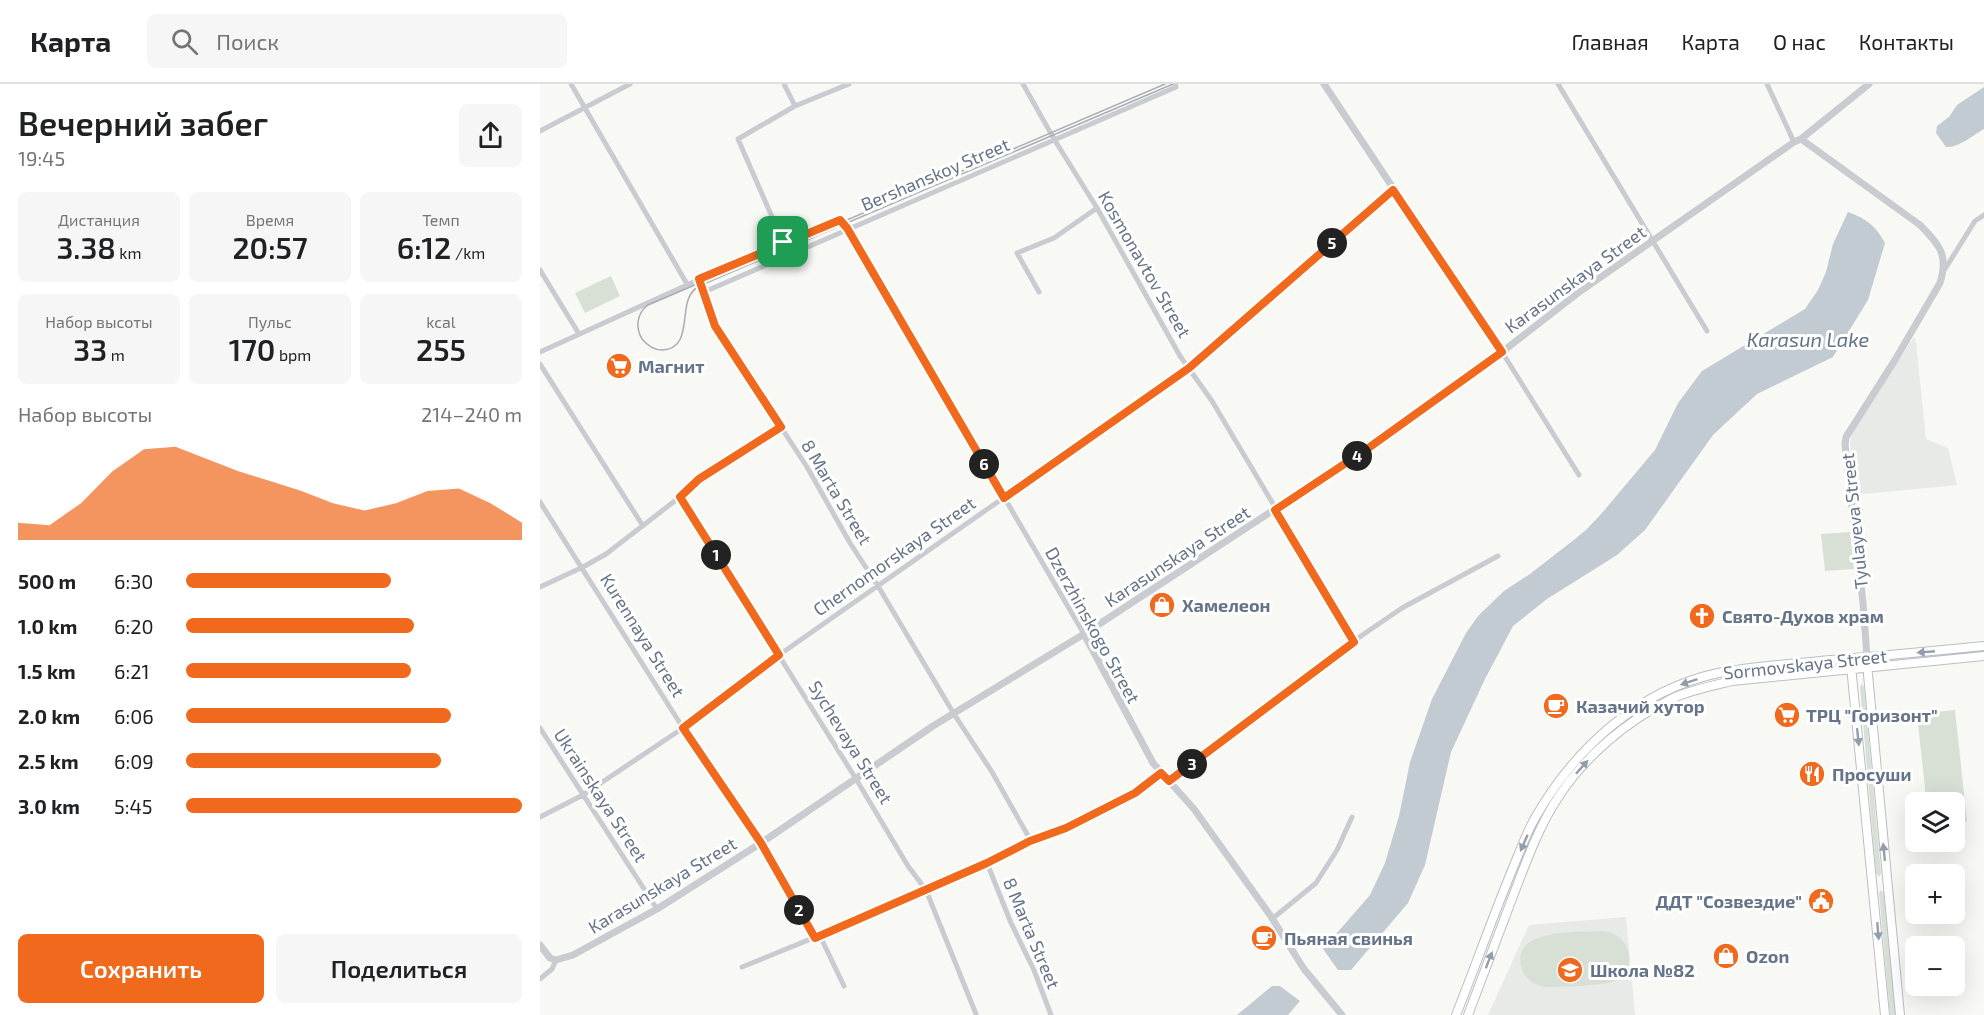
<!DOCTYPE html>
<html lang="ru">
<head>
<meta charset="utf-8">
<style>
  :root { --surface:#fff; --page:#f6f6f6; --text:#202124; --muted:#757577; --line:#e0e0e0; --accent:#f0691d }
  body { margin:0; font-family:"Exo 2",sans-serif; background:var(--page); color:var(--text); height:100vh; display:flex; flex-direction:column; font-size:22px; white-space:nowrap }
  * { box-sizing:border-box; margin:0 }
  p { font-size:20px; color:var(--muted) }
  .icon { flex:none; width:33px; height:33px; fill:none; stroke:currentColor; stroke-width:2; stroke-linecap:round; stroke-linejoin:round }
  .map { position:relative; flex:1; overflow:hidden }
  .panel { display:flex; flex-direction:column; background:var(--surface); width:540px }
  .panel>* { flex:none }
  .controls { position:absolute; left:1365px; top:708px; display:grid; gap:12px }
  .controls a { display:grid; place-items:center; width:60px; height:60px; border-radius:9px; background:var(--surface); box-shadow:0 6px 24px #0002; font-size:30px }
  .pin { position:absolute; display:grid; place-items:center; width:51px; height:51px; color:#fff; margin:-26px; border-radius:12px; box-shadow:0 3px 9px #0006 }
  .km { position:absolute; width:30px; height:30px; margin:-15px; border-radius:50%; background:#222; color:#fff; font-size:16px; line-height:30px; text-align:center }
  .round { display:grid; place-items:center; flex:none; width:63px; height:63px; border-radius:9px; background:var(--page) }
  .head { display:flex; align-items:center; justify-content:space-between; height:102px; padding:0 18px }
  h1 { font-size:33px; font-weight:600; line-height:45px }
  .metrics { display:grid; grid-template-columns:repeat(3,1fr); gap:9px; height:102px; padding:6px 18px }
  .metrics div { display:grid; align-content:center; border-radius:9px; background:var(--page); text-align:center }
  .metrics b { font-size:30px; font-weight:600 }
  .metrics small { font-size:16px; font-weight:400 }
  .metrics p { font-size:16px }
  .chart { height:168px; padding:12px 18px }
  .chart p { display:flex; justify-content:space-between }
  .chart svg { width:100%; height:108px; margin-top:6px; fill:var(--accent); opacity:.7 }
  .action { display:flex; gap:12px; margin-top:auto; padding:12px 18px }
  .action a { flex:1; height:69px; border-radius:9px; background:var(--accent); color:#fff; font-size:24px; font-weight:600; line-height:69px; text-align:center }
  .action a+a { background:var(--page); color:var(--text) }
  ul { padding:0 18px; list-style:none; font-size:20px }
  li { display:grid; grid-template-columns:96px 72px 1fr; align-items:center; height:45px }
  li i { height:15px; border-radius:8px; background:var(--accent) }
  header { display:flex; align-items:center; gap:36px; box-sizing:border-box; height:84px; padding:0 30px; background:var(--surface); border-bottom:2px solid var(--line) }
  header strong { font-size:28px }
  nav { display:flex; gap:33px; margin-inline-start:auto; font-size:21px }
  .search { width:420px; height:54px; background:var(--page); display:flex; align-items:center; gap:15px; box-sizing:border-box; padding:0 21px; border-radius:9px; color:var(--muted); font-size:22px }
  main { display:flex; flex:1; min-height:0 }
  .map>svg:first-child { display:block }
  .built { fill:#e8eae8 }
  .green { fill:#d8e0d6 }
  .water { fill:#c1cbd1 }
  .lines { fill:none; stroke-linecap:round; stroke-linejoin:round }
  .secondary-casing { stroke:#babec4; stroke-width:10 }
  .minor { stroke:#c8cbcf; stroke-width:5 }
  .tertiary { stroke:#c8cbcf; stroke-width:7 }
  .secondary { stroke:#fff; stroke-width:8 }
  .tram { stroke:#a8adb4; stroke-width:1.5 }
  .oneway { fill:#939eac }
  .route-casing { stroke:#fff; stroke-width:12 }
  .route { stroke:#f0691d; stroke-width:8 }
  .labels { text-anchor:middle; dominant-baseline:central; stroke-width:6; stroke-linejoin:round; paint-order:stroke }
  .street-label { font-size:18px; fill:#657488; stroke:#fff }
  .poi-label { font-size:18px; font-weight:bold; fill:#657488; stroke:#fff; text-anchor:start }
  .water-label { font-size:20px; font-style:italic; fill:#607684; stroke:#fff }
</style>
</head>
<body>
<header>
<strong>Карта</strong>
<div class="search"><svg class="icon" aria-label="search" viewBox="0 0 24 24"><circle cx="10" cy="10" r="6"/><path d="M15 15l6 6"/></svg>Поиск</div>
<nav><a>Главная</a><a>Карта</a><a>О нас</a><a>Контакты</a></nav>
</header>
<main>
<section class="panel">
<div class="head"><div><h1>Вечерний забег</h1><p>19:45</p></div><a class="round"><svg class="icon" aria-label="share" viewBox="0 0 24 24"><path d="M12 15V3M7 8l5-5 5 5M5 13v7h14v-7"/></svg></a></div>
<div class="metrics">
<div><p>Дистанция</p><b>3.38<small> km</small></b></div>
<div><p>Время</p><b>20:57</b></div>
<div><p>Темп</p><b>6:12<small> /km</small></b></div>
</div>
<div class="metrics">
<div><p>Набор высоты</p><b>33<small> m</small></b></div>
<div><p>Пульс</p><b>170<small> bpm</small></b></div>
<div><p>kcal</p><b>255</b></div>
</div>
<div class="chart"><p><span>Набор высоты</span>214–240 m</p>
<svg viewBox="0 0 160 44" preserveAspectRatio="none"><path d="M0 44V37L10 38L20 29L30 16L40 7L50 6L60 11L70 16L80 20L90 24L100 29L110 32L120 29L130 24L140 23L150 29L160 37V44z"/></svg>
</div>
<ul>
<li><b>500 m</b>6:30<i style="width:61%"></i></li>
<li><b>1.0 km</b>6:20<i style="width:68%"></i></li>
<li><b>1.5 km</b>6:21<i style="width:67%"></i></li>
<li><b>2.0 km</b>6:06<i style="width:79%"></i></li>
<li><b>2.5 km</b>6:09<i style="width:76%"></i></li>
<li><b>3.0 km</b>5:45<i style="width:100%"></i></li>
</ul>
<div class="action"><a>Сохранить</a><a>Поделиться</a></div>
</section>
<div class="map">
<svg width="1444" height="931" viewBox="0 0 1444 931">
  <rect width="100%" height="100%" fill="#f8f8f5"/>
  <path class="built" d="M1374 253 1376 258 1386 355 1408 364 1417 401 1314 411 1310 357 1313 347Z
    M1086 833 1095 931H948L989 841Z"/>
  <path class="green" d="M71 192 80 212 45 229 35 209Z
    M1310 448 1314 485 1285 487 1281 450Z
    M1322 600 1324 603 1341 789 1339 793 1336 789 1320 603Z
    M1415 626 1427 738 1415 734 1414 718H1389L1386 713 1377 630Z
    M1341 806 1344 809 1356 931H1350L1339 809Z
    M1062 847C1090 848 1100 884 1075 897 1062 902 1019 903 1004 903 994 901 986 896 982 886 968 843 1038 849 1062 847Z"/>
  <path class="water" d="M1444 3V45C1433 51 1419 64 1406 63L1396 49 1397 42 1409 33 1417 21Z
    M1308 128C1327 135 1335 141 1345 159L1328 216 1293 273 1217 310 1173 351 1105 446 1077 471 1007 515 973 542 945 595 911 668 885 781 868 819 811 886H798L783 865 830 811 845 779 859 732 870 678 892 615 926 549 938 532 964 507 990 490 1035 455 1047 445 1062 429 1115 366 1138 319 1162 287 1265 225 1278 206 1286 188 1293 160Z
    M732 902H740L760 917 748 931H697Z"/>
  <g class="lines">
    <g class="secondary-casing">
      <path id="secondary" d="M1327 580 1360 931
        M1311 582 1345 931
        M916 931C936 881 954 829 975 779 981 764 987 748 995 734 1035 664 1099 606 1178 589 1215 582 1253 580 1291 576 1342 572 1393 567 1444 562
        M928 931C942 894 956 857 970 820 984 784 997 745 1019 712 1046 671 1087 637 1131 615 1150 606 1171 602 1192 597L1444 572"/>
    </g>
    <path class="minor" d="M31 0 147 200
      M244 0 255 22
      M483 0 514 55 557 124 640 272 672 317 815 558
      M1018 0 1167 247
      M1227 0 1254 58
      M0 47 90 0
      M243 158 198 55 255 22 309 0
      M1405 185 1435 137 1444 131
      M0 186 39 250
      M159 195 175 242 267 383 310 459 338 502 414 630 452 688 491 757
      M164 208 636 3 635 0
      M499 208 477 169 514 154 557 124
      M0 268C100 223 198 176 300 136L307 144 544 550
      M962 268 1039 391
      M0 280 103 442
      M140 413 316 695 368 782 386 806 436 930
      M0 418 143 644 221 759 275 854
      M0 503 43 483 66 470 140 413 159 395 241 343
      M0 644 117 825
      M629 697 821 552 862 524 958 472
      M0 733 43 711 143 644 239 571 649 284 853 106
      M447 779 471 839 494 886 511 931
      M732 835 776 799 797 766 812 733
      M280 852 304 902
      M202 883C299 844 394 804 488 759 500 753 514 750 526 744 560 729 592 711 621 689
      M0 895 12 885 16 876"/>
    <path class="tertiary" d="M784 0 962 268
      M1261 55 1380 141C1399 161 1409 170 1400 199L1355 276 1306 353 1305 361 1323 519 1327 573
      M544 550 613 679 654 725 730 831 764 885 802 931
      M0 861 10 874 16 876 33 871 117 825 221 759 393 642 544 550 827 365 962 268 1038 209 1254 58 1261 55 1329 0"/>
    <use href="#secondary" class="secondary"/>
    <path class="tram" d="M625 0 108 221C97 229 95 243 102 255 107 261 113 266 122 266 149 265 142 234 148 216 150 210 154 205 159 202L633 0"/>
  </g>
  <defs><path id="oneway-solid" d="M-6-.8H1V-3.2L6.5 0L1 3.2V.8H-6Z" transform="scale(1.5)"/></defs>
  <g class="oneway">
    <use href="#oneway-solid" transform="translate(1386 568) rotate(175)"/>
    <use href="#oneway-solid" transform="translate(1149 598) rotate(162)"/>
    <use href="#oneway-solid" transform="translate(1318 653) rotate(84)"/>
    <use href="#oneway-solid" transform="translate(1042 683) rotate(-48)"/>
    <use href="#oneway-solid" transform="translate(984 759) rotate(114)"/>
    <use href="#oneway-solid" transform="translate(1344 768) rotate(-96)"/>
    <use href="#oneway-solid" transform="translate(1338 847) rotate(85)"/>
    <use href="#oneway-solid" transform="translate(949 876) rotate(-69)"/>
  </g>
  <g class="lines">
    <g class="route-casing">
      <path id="route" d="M853 106 962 268 827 365 735 426 814 558 629 697 621 689 595 709 526 744 490 757 447 779 275 854 221 759 143 644 239 571 140 413 159 395 241 343 175 242 159 195 300 136 307 144 464 414 649 284Z"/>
    </g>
    <use href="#route" class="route"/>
  </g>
  <defs>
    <g id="supermarket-disc" transform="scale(1.35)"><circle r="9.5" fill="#f0691d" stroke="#fff"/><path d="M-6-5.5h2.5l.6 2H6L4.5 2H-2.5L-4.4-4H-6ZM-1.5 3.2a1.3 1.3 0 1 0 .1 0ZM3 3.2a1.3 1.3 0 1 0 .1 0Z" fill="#fff"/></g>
    <g id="shop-disc" transform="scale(1.35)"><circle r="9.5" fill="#f0691d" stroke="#fff"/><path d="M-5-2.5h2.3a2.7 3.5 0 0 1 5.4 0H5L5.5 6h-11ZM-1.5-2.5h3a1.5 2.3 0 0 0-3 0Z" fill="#fff"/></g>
    <g id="church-disc" transform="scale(1.35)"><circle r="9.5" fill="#f0691d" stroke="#fff"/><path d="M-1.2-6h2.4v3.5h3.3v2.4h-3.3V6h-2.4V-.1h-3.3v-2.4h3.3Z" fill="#fff"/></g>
    <g id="cafe-disc" transform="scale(1.35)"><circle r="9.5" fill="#f0691d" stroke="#fff"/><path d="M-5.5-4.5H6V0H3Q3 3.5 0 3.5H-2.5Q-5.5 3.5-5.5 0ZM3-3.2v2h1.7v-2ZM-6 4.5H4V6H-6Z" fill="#fff"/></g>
    <g id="restaurant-disc" transform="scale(1.35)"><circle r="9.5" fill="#f0691d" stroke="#fff"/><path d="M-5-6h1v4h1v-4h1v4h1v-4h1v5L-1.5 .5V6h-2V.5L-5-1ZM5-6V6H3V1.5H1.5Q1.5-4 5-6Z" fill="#fff"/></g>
    <g id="civic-disc" transform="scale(1.35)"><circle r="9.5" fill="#f0691d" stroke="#fff"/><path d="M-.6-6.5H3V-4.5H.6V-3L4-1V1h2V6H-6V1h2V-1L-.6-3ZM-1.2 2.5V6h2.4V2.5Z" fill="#fff"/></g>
    <g id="school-disc" transform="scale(1.35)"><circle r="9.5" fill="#f0691d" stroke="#fff"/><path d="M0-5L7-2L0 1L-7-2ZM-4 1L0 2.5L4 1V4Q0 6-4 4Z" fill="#fff"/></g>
  </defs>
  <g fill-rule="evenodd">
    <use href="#supermarket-disc" x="79" y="282"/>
    <use href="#shop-disc" x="622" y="521"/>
    <use href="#church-disc" x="1162" y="532"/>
    <use href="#cafe-disc" x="1016" y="622"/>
    <use href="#supermarket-disc" x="1247" y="631"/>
    <use href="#restaurant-disc" x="1272" y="690"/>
    <use href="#civic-disc" x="1281" y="817"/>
    <use href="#cafe-disc" x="724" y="854"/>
    <use href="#shop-disc" x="1186" y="872"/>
    <use href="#school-disc" x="1030" y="886"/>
  </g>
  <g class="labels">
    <g class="street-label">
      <text transform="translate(395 90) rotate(-23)">Bershanskoy Street</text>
      <text transform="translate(605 180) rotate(60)">Kosmonavtov Street</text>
      <text transform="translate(1035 195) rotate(-36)">Karasunskaya Street</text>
      <text transform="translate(297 408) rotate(59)">8 Marta Street</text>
      <text transform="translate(1314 437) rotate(-96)">Tyulayeva Street</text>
      <text transform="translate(354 472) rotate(-35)">Chernomorskaya Street</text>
      <text transform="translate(637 472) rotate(-33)">Karasunskaya Street</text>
      <text transform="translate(553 541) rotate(61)">Dzerzhinskogo Street</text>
      <text transform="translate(103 551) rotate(58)">Kurennaya Street</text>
      <text transform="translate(1265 580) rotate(-6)">Sormovskaya Street</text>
      <text transform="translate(311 658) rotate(58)">Sychevaya Street</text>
      <text transform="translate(61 711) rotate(57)">Ukrainskaya Street</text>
      <text transform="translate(122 801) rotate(-31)">Karasunskaya Street</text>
      <text transform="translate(492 849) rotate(67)">8 Marta Street</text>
    </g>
    <g class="poi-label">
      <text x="98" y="282">Магнит</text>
      <text x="642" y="521">Хамелеон</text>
      <text x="1182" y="532">Свято-Духов храм</text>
      <text x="1036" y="622">Казачий хутор</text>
      <text x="1266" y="631">ТРЦ "Горизонт"</text>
      <text x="1292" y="690">Просуши</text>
      <text x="1262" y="817" text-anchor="end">ДДТ "Созвездие"</text>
      <text x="744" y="854">Пьяная свинья</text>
      <text x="1206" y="872">Ozon</text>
      <text x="1050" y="886">Школа №82</text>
    </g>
    <g class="water-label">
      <text x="1268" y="255">Karasun Lake</text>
    </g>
  </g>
</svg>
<div class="controls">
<a><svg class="icon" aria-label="layers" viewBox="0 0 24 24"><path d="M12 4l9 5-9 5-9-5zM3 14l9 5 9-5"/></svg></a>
<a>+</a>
<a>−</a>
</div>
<div class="pin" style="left:243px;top:158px;background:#1e9e55"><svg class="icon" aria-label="arrive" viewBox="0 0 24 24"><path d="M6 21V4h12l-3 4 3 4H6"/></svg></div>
<b class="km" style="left:176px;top:471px">1</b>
<b class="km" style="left:259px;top:826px">2</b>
<b class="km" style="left:652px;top:680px">3</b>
<b class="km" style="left:817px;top:372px">4</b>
<b class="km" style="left:792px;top:159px">5</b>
<b class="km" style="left:444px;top:380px">6</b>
</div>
</main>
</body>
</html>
